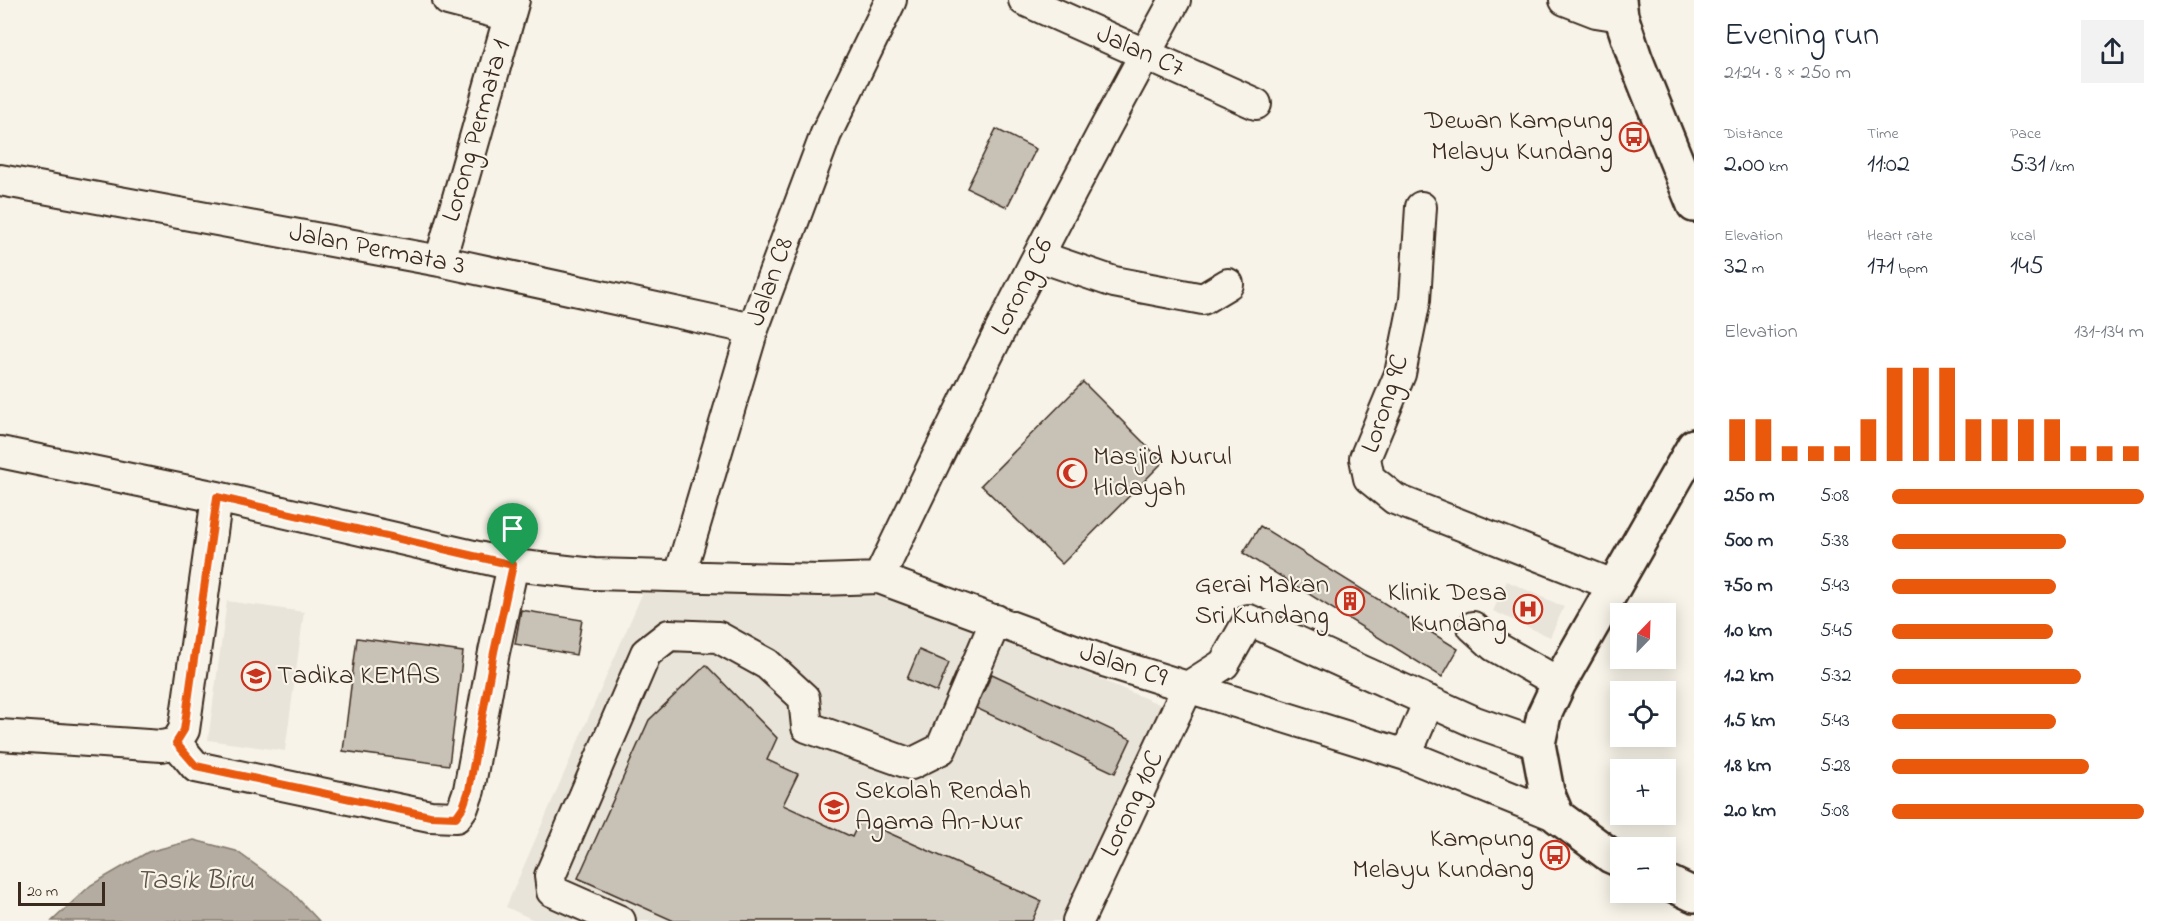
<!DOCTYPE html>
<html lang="en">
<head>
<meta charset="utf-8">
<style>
  :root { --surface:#fff; --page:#f2f2f3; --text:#1f2937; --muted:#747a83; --accent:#ea580c }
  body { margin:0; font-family:"Indie Flower",sans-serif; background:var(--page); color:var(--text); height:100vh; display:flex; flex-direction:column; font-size:22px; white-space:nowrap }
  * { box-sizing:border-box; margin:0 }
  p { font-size:20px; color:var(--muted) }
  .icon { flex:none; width:33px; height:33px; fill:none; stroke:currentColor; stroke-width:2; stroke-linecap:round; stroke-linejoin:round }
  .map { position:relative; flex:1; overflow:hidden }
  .details { display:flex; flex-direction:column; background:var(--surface); width:480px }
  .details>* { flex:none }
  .needle { width:39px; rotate:23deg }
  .controls { position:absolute; left:1610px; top:603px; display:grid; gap:12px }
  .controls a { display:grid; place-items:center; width:66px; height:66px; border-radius:0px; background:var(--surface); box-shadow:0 3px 15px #0003; font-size:30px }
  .scale { position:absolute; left:18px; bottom:15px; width:87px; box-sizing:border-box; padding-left:6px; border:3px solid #3b2a1e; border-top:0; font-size:16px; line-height:21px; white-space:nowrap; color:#3b2a1e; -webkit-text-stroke:4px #f7f3e8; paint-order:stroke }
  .pin { position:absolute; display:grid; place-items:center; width:51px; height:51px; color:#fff; margin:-62px -26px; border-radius:50% 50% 50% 0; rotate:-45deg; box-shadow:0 0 6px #0007 }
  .pin .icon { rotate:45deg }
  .round { display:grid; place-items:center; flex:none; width:63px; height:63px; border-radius:0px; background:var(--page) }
  .overview { display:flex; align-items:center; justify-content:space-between; height:102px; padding:0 30px }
  h1 { font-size:33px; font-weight:600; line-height:45px }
  .figures { display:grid; grid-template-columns:repeat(3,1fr); gap:9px; height:102px; padding:6px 30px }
  .figures div { display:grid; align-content:center }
  .figures b { font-size:26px; font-weight:600 }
  .figures small { font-size:16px; font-weight:400 }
  .figures p { font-size:16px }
  .chart { height:168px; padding:12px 30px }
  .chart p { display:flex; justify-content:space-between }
  .chart svg { width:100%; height:108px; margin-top:6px; stroke:var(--accent); stroke-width:6 }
  ul { padding:0 30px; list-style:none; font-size:20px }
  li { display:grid; grid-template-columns:96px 72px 1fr; align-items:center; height:45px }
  li i { height:15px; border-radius:8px; background:var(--accent) }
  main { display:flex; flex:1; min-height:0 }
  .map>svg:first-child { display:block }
  .built { fill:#e9e4d9 }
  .water { fill:#b4aca0; stroke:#84786c; stroke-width:1.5 }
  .building { fill:#c8c1b6; stroke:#3b2a1e; stroke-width:1.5 }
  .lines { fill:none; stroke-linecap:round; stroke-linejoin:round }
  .minor-casing { stroke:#3b2a1e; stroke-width:34 }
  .major-casing { stroke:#3b2a1e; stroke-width:38 }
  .minor { stroke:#f7f3e8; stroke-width:30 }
  .major { stroke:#f7f3e8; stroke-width:33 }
  .route-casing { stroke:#fff; stroke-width:12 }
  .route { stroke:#ea580c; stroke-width:8 }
  .labels { text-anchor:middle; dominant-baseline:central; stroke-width:4.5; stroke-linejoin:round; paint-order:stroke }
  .street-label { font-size:27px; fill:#3b2a1e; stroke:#f7f3e8 }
  .poi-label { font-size:27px; fill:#3b2a1e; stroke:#f7f3e8; text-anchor:end }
  .water-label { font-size:28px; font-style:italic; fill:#5f5145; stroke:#f7f3e8 }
</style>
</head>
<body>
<main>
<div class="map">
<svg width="1694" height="921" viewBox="0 0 1694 921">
  <rect width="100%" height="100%" fill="#f7f3e8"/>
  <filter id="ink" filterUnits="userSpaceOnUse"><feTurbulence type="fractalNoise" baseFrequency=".0167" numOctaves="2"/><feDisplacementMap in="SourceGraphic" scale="12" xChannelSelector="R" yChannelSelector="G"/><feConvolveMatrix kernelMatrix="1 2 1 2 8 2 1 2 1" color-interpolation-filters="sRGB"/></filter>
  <g filter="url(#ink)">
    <path class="built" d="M1507 581 1564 607 1550 637 1493 611Z
      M643 592 905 597 1166 707 1065 921H536L506 907Z
      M227 601 304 612 285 751 208 740Z"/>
    <path class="water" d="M194 840 236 851 289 889 319 921H52L91 885 148 852Z"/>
    <path class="building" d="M996 129 1036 149 1007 207 967 188Z
      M1083 382 1163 462 1062 564 981 485Z
      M1260 526 1458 649 1442 677 1243 553Z
      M521 610 582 620 576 655 515 644Z
      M357 638 463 652 449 765 343 751Z
      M919 650 949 663 937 692 907 679Z
      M706 665 777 738 767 760 798 774 783 805 852 837 860 820 1041 901 1032 921H674L578 878 649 720Z
      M992 674 1131 739 1115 773 976 708Z"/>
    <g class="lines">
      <g class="minor-casing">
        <path id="minor" d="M448 0 509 16
          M1024 0 1256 104
          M1565 0 1596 12 1621 16
          M0 180 440 261 753 329
          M1421 207 1415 300 1400 374 1365 458 1369 478 1395 499 1613 585
          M1038 256 1114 282 1203 299 1228 284
          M440 261 514 0
          M0 452 217 497 513 565 594 574 820 580 879 578 1107 662 1406 755 1557 816
          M680 575 753 329 826 134 891 0
          M879 578C972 382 1070 189 1175 0
          M1473 627 1494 646 1559 683
          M0 735 162 746 176 743 184 730 217 497
          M176 743 196 767 430 816 456 817 463 807 469 790 494 652 513 565
          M1406 755 1429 701
          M620 921 552 891 550 876 646 653 669 635 718 637 767 664 804 698 807 727 911 764 941 749 996 620
          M1078 921 1188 687 1224 664 1249 620 1475 722 1538 744"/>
      </g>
      <g class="major-casing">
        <path id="major" d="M1619 0 1621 16 1635 58 1694 205
          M1620 860 1611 856 1557 816 1547 792 1538 744 1544 715 1559 683 1694 446
          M1665 881 1694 895"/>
      </g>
      <use href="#minor" class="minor"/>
      <use href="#major" class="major"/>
    </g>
  </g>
  <g class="lines" filter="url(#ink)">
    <g class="route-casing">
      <path id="route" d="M217 497 513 565 494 652 469 790 463 807 456 817 430 816 196 766 176 743 184 730Z"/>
    </g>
    <use href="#route" class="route"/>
  </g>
  <defs>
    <g id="bus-ring" transform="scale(1.5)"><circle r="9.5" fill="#f7f3e8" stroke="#c8321e" stroke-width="1.5"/><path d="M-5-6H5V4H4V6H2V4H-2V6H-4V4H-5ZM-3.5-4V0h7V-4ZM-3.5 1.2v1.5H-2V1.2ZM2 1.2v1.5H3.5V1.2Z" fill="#c8321e"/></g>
    <g id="mosque-ring" transform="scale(1.5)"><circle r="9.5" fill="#f7f3e8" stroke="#c8321e" stroke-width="1.5"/><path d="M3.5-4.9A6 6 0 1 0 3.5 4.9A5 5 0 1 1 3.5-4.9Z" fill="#c8321e"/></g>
    <g id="building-ring" transform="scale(1.5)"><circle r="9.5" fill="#f7f3e8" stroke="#c8321e" stroke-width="1.5"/><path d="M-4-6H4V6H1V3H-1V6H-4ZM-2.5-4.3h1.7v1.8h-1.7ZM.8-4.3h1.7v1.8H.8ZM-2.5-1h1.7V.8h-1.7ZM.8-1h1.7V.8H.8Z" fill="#c8321e"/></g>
    <g id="hospital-ring" transform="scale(1.5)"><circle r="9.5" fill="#f7f3e8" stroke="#c8321e" stroke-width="1.5"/><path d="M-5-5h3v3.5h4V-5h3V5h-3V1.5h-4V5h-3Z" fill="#c8321e"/></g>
    <g id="school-ring" transform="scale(1.5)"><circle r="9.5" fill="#f7f3e8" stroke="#c8321e" stroke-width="1.5"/><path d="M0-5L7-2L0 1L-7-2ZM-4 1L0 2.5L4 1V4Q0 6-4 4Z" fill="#c8321e"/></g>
  </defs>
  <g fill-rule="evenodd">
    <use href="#bus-ring" x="1634" y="137"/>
    <use href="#mosque-ring" x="1072" y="473"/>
    <use href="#building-ring" x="1350" y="601"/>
    <use href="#hospital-ring" x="1528" y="609"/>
    <use href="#school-ring" x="256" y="676"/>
    <use href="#school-ring" x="834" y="807"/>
    <use href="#bus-ring" x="1555" y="855"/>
  </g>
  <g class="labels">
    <g class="street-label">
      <text transform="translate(1140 52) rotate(24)">Jalan C7</text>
      <text transform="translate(477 131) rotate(-74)">Lorong Permata 1</text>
      <text transform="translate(377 250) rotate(11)">Jalan Permata 3</text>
      <text transform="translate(771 282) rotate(-70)">Jalan C8</text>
      <text transform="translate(1023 287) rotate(-63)">Lorong C6</text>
      <text transform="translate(1386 404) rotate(-72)">Lorong 9C</text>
      <text transform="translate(1123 666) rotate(18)">Jalan C9</text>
      <text transform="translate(1133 804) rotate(-65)">Lorong 10C</text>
    </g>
    <g class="poi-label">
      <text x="1613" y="121">Dewan Kampung<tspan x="1613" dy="31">Melayu Kundang</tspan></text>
      <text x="1093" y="457" text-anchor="start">Masjid Nurul<tspan x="1093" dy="31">Hidayah</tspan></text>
      <text x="1329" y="585">Gerai Makan<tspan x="1329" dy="31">Sri Kundang</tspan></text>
      <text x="1507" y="593">Klinik Desa<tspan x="1507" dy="31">Kundang</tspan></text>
      <text x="277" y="676" text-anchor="start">Tadika KEMAS</text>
      <text x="855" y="791" text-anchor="start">Sekolah Rendah<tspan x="855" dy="31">Agama An-Nur</tspan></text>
      <text x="1534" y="839">Kampung<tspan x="1534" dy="31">Melayu Kundang</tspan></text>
    </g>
    <g class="water-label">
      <text x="195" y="881">Tasik Biru</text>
    </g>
  </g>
</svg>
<div class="controls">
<a><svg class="needle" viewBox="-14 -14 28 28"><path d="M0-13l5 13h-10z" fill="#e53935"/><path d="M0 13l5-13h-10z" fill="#747a83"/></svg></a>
<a><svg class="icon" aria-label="locate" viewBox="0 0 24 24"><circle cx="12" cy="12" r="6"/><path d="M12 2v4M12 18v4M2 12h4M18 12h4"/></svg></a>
<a>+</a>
<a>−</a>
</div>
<div class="scale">20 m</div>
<div class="pin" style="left:513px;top:565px;background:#1e9e55"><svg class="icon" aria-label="arrive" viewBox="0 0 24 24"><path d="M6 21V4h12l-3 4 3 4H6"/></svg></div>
</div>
<section class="details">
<div class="overview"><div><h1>Evening run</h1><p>21:24 · 8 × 250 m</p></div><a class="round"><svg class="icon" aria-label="share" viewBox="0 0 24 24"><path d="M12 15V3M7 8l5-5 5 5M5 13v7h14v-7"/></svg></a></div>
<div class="figures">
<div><p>Distance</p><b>2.00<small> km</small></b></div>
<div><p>Time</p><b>11:02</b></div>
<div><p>Pace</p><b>5:31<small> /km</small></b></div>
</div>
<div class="figures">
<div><p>Elevation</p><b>32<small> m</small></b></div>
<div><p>Heart rate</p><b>171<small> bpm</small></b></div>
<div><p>kcal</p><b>145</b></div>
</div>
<div class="chart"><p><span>Elevation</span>131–134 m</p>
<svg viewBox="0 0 160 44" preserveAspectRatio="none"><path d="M5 44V27M15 44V27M25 44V38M35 44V38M45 44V38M55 44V27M65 44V6M75 44V6M85 44V6M95 44V27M105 44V27M115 44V27M125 44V27M135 44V38M145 44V38M155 44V38"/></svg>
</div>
<ul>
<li><b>250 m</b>5:08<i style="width:100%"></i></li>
<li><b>500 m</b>5:38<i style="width:69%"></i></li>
<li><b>750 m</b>5:43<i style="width:65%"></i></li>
<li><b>1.0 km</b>5:45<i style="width:64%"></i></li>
<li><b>1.2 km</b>5:32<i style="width:75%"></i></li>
<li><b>1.5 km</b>5:43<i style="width:65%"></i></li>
<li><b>1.8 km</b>5:28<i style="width:78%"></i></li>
<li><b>2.0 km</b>5:08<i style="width:100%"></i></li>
</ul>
</section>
</main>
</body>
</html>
